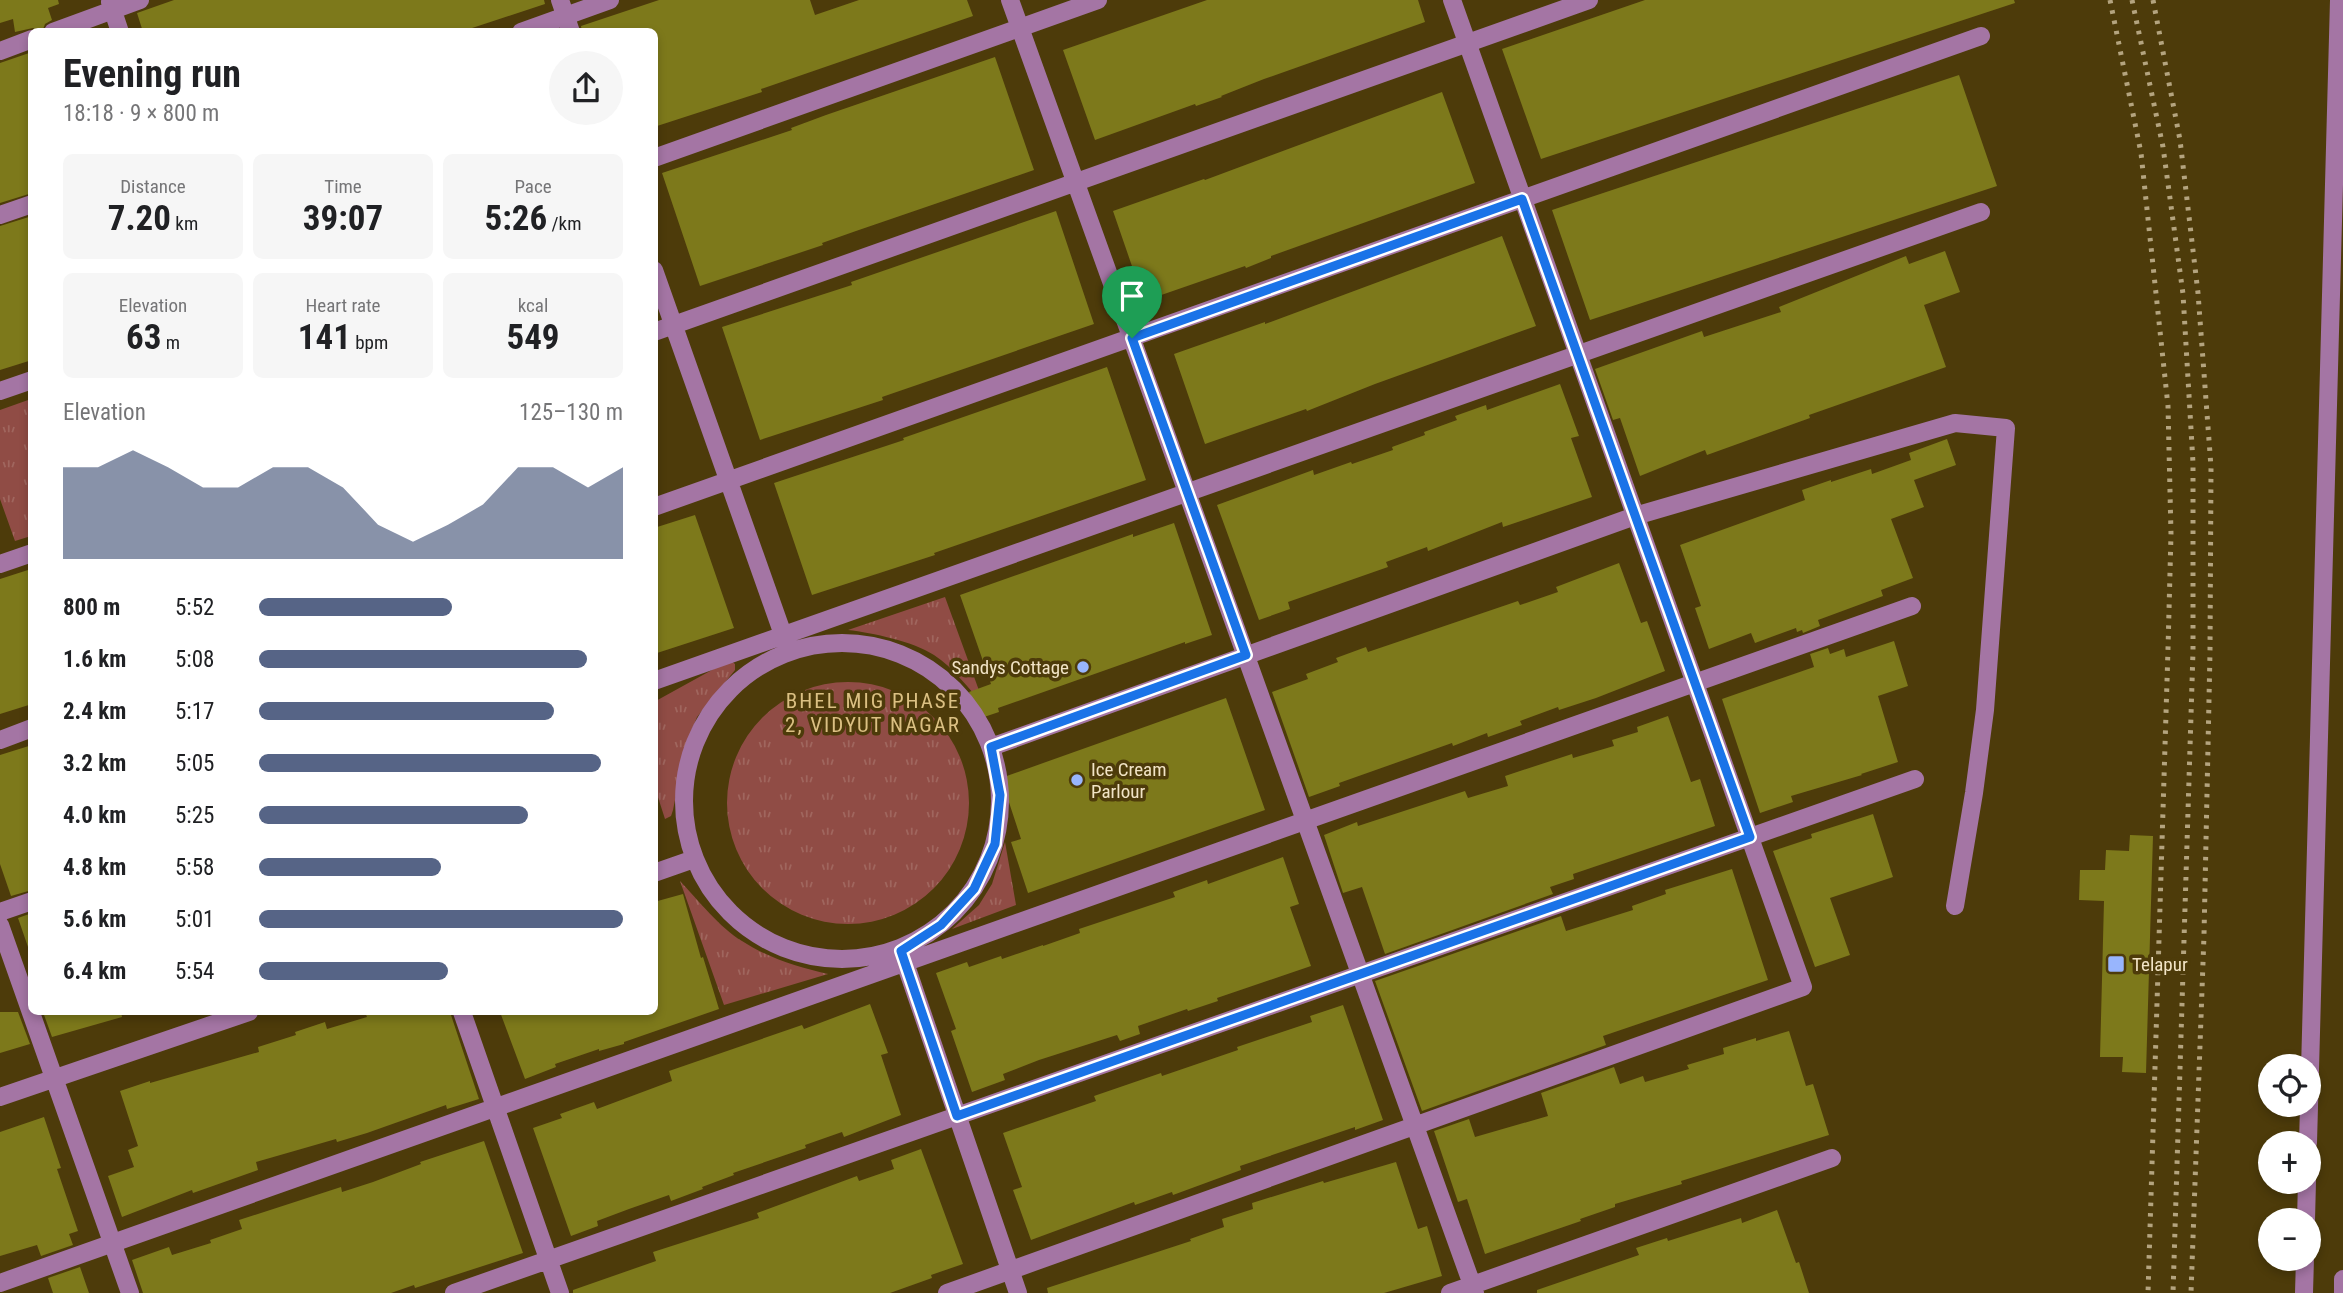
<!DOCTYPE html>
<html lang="en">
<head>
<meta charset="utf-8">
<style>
  :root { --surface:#fff; --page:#f6f6f6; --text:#202124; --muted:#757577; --accent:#566486 }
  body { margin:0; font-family:"Roboto Condensed",sans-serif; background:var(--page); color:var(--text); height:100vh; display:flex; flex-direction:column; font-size:26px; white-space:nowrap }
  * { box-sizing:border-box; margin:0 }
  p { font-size:23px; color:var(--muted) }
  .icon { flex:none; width:38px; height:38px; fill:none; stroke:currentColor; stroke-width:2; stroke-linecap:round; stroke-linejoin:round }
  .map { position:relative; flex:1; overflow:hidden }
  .sheet { position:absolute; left:28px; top:28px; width:630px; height:987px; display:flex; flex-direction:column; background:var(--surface); border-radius:10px; box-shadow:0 4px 10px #0003 }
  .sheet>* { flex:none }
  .controls { position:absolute; left:2258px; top:1054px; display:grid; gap:14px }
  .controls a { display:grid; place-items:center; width:63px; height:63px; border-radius:50%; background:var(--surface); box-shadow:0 4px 10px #0003; font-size:35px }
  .pin { position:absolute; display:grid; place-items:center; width:60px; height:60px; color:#fff; margin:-72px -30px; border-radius:50% 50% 50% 0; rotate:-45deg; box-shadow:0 0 7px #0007 }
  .pin .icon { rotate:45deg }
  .round { display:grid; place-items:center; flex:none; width:74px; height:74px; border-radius:37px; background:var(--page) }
  .head { display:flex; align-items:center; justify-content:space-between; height:119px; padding:0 35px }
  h1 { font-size:38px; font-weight:700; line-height:52px }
  .figures { display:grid; grid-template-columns:repeat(3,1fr); gap:10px; height:119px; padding:7px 35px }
  .figures div { display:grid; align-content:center; border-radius:10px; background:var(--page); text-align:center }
  .figures b { font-size:35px; font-weight:700 }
  .figures small { font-size:19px; font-weight:400 }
  .figures p { font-size:19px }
  .chart { height:196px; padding:14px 35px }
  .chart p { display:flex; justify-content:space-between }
  .chart svg { width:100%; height:126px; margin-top:7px; fill:var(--accent); opacity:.7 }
  ul { padding:0 35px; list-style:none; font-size:23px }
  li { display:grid; grid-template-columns:112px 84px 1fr; align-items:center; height:52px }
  li i { height:18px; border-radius:9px; background:var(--accent) }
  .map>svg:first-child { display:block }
  .park { fill:url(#park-tufts) }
  .building { fill:#7d791b }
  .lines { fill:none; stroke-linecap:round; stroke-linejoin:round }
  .minor { stroke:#a475a4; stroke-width:18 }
  .rail { stroke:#b4a47f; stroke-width:5; stroke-dasharray:3.5 7; stroke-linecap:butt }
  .route-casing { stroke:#fff; stroke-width:14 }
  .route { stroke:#1a73e8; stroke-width:9 }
  .poi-dot { fill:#98b5fd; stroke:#4d3b0a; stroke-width:2.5 }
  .labels { text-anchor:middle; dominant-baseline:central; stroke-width:7; stroke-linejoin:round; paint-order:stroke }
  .poi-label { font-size:19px; fill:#f2e4c6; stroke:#4d3b0a; text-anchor:start }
  .neighbourhood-label { font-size:21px; letter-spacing:2px; fill:#dbc083; stroke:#4d3b0a }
</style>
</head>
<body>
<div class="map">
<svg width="2343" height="1293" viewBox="0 0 2343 1293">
  <defs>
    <pattern id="park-tufts" width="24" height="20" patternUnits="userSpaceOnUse" patternTransform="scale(1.75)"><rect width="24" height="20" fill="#904c45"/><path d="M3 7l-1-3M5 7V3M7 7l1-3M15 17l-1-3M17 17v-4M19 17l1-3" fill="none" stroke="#a0665e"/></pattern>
  </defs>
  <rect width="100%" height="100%" fill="#4d3b0a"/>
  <path class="park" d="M31 399V536L15 541 0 499V410Z
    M945 597 985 707C969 689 954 668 934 655 912 641 873 633 848 630Z
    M730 660 735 664V670L697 717 686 744 673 810 671 816 665 819 655 788 654 702Z
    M727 803a121 121 0 1 1 242 0a121 121 0 1 1-242 0Z
    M1005 842 1016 905 952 929 979 905 992 884Z
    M680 881C698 900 720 928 742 941 768 958 798 967 828 974L724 1005Z"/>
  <path class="building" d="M0 0H58L59 4 48 8 52 20 45 24 42 32 33 28 15 32 13 19 0 23Z
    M174 0H544L545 4 460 32H143L137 13Z
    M659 0H810L815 15 859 0H967L973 16 761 89 762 92 654 127V32H582L581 26Z
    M1207 0H1418L1425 22 1264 79 1221 96 1222 97 1196 106 1195 104 1095 140 1063 50Z
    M1645 0H2014L2015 3 1541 159 1502 49Z
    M32 52V193L0 203V63Z
    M995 57 1034 170 856 231 822 243 823 245 700 286 662 173 792 130 791 128 826 115Z
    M1959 75 1997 186 1590 320 1552 210Z
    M1442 92 1475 183 1271 256V258L1246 268 1245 266 1144 301 1113 211 1204 179 1205 180Z
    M1056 211 1094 324 882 397 883 400 760 440 722 327 852 285 851 282Z
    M32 216V360L0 370V226Z
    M1502 236 1536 326 1375 384 1307 411 1306 409 1205 444 1174 354 1265 322V324Z
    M1945 251 1960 292 1924 305 1946 367 1809 415 1810 418 1707 455 1705 450 1640 476 1620 418 1613 420 1595 369 1702 331 1704 337 1781 312 1779 307 1906 256 1909 264Z
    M1107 367 1146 480 934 553 935 555 812 595 774 483 904 440 903 438Z
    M1560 384 1579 436 1571 438 1592 497 1503 527 1502 522 1428 551 1427 547 1386 562 1388 567 1288 602 1290 609 1259 620 1217 505 1313 470 1314 475 1351 462 1352 464 1393 450 1392 447 1425 435 1424 432 1457 420 1455 416 1486 405 1487 410Z
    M1947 439 1956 465 1914 480 1924 507 1891 519 1913 578 1881 590 1883 596 1818 620 1820 626 1803 633 1802 630 1797 632 1796 628 1755 643 1751 633 1709 649 1695 608 1701 606 1680 545 1805 500 1802 490 1831 480V482L1871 469 1872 474 1911 460 1909 453Z
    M695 515 734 628 654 654V528Z
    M1174 523 1212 635 1185 644V642L998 708 999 712 978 719 969 692 991 684 960 595 1133 534V537Z
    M1619 563 1641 623 1647 621 1665 671 1596 698 1559 710 1558 707 1520 721 1522 725 1488 737 1487 733 1453 746 1452 743 1339 783 1340 786 1309 797 1272 692 1308 679 1306 674 1338 662 1336 658 1366 647 1368 652 1518 601 1520 605 1558 592 1556 587Z
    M28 570 32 581V704L0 714V579Z
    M1894 641 1908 686 1878 696 1898 762 1861 774 1862 775 1791 796 1793 802 1760 813 1722 699 1814 667 1810 654 1828 648 1830 654 1844 649 1846 657Z
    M1226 698 1265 810 1028 893 1011 842 1021 839 1001 778Z
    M1668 716 1691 782 1700 779 1715 826 1573 874 1574 879 1550 887 1553 894 1385 954 1362 887 1343 893 1324 835 1357 822 1358 826 1465 791 1468 798 1508 786 1505 776 1572 754 1573 758 1614 746 1612 740 1638 732 1637 727Z
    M32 745V890L11 896 0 864V755Z
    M1873 814 1893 877 1830 898 1850 955 1815 967 1773 851 1812 838 1811 834Z
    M2130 835 2153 836 2146 1073 2122 1072 2123 1057H2100L2104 901 2079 900 2080 870H2105L2106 850 2129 851Z
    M1283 857 1299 904 1290 907 1311 966 1217 998 1218 1001 1188 1011 1187 1009 1138 1026 1140 1034 1120 1041 1117 1035 1039 1060 1003 1074 1005 1080 972 1092 951 1031 956 1029 936 973 967 962 969 967 1001 956 1002 959 1043 945V946L1080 933 1079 929 1175 897 1173 892 1207 880 1208 884Z
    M1732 869 1768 980 1603 1036 1606 1045 1422 1111 1375 981 1561 916 1566 931 1633 910 1632 906 1666 894 1665 890Z
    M683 894 701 958 703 957 719 1009 624 1042V1044L599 1051V1049L555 1064 556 1067 525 1079 500 1012H654V902Z
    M32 913V947H28L18 918Z
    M870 1004 888 1053 881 1055 901 1115 844 1137 842 1132 805 1145 806 1148 733 1173 734 1175 702 1187 703 1189 671 1201 669 1195 629 1209 597 1221 598 1226 571 1236 533 1128 562 1118 560 1114 594 1102 597 1109 672 1081 669 1071 802 1025 804 1029Z
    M1343 1005 1383 1120 1355 1130V1127L1240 1166 1241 1170 1173 1195 1172 1192 1135 1205 1134 1202 1031 1240 1013 1190 1022 1187 1003 1133 1096 1101 1094 1096 1161 1073 1162 1076 1238 1050 1237 1047 1312 1022 1310 1016Z
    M0 1012H18L30 1044 0 1053Z
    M43 1012H121L122 1017 52 1037Z
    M365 1012H450L479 1099 447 1109 446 1105 367 1133 337 1142 336 1139 256 1162 258 1170 193 1193 192 1190 122 1217 108 1176 134 1167 128 1150 138 1146 120 1091 150 1081V1083L259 1052 258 1047 296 1035 295 1032 325 1022 327 1029 367 1017Z
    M1789 1031 1806 1086 1813 1084 1829 1135 1681 1181 1682 1184 1615 1204V1207L1580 1219 1581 1221 1485 1254 1467 1199 1458 1202 1434 1131 1469 1119 1475 1137 1548 1116 1541 1093 1614 1067 1620 1084 1643 1076 1645 1082 1689 1069 1687 1065 1724 1054 1723 1048 1756 1038V1041Z
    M44 1117 61 1168 57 1169 78 1231 69 1234 73 1245 41 1256 37 1245 0 1256V1132Z
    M484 1141 523 1253 415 1288 414 1285 391 1293H143L132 1260 169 1247 172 1255 211 1243 210 1240 242 1229 239 1220 341 1187 342 1192 373 1182 421 1164 420 1162Z
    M921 1149 963 1264 931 1275 932 1278 890 1293H573V1290L656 1261 653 1252 759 1218 757 1213 857 1176 859 1181 894 1169 891 1160Z
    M1396 1162 1418 1229 1427 1226 1442 1276 1384 1293H1048L1047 1288 1191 1241 1190 1239 1224 1227 1222 1219 1253 1209 1252 1203 1323 1181 1324 1183Z
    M1777 1210 1796 1263 1799 1262 1809 1293H1537V1290L1639 1255 1636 1248 1667 1238 1668 1241 1741 1218 1742 1223Z
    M80 1267 89 1293H53L48 1278Z"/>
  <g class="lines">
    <path class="minor" d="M560 0 571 32
      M1010 0 1475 1293
      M110 2 120 32
      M53 32 140 0
      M521 32 610 0
      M0 51 32 39
      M654 158 1098 0
      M0 215 32 204
      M654 270 787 646
      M654 332 1589 0
      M0 391 32 380
      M654 507 1981 36
      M0 564 32 553
      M684 801a158 158 0 1 1 316 0a158 158 0 1 1-316 0Z
      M654 681 1981 212
      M0 740 32 728
      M991 747 1635 516 1955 423 2006 428 1985 710 1974 793 1955 906
      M654 873 694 859
      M0 912 32 901
      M0 925 130 1293
      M901 951 1018 1293
      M462 1012 560 1293
      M0 1097 249 1012
      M2308 1143 2339 0
      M2306 1220 2307 1181
      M0 1283 1912 606
      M454 1293 1915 779
      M947 1293 1803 987 1452 0
      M1450 1293 1832 1158
      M2304 1293 2305 1258
      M2343 1293V1279"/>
    <path class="rail" d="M2110 0 2141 153 2168 406 2171 534 2168 649 2148 1293
      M2132 0 2163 147 2183 294 2193 463V651L2173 1293
      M2153 0 2180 140 2198 293 2211 467 2210 652 2204 935 2191 1293"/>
  </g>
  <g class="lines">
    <g class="route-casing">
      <path id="route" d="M1522 199 1750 837 957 1116 901 951 941 925 974 889 995 844 1000 795 991 747 1246 655 1132 338Z"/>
    </g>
    <use href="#route" class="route"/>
  </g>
  <g class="poi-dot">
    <circle cx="1083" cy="667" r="7"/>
    <circle cx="1077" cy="780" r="7"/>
    <rect x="2107" y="955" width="18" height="18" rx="3.5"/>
  </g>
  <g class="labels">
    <g class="poi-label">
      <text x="1069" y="667" text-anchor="end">Sandys Cottage</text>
      <text x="1091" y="769">Ice Cream<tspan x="1091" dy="22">Parlour</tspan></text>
      <text x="2132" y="964">Telapur</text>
    </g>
    <g class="neighbourhood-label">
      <text x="873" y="701">BHEL MIG PHASE<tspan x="873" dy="24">2, VIDYUT NAGAR</tspan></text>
    </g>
  </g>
</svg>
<div class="controls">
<a><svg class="icon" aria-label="locate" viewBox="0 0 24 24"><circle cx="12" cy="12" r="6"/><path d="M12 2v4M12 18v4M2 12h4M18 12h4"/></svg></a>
<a>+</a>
<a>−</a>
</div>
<div class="pin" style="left:1132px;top:338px;background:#1e9e55"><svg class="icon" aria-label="arrive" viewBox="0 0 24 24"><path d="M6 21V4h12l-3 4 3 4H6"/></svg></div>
<section class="sheet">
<div class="head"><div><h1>Evening run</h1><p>18:18 · 9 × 800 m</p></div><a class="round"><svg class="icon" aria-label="share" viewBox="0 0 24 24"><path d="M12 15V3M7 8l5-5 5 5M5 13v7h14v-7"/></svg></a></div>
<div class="figures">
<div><p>Distance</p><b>7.20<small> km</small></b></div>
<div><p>Time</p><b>39:07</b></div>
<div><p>Pace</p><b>5:26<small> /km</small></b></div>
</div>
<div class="figures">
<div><p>Elevation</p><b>63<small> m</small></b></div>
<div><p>Heart rate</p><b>141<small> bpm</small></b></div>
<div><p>kcal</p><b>549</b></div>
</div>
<div class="chart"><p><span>Elevation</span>125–130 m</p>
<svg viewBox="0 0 160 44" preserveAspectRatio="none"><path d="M0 44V12L10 12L20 6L30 12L40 19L50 19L60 12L70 12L80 19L90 32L100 38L110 32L120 25L130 12L140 12L150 19L160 12V44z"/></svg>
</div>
<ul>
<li><b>800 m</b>5:52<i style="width:53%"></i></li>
<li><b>1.6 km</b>5:08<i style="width:90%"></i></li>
<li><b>2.4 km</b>5:17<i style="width:81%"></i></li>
<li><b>3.2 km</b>5:05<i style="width:94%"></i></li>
<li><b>4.0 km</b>5:25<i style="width:74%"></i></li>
<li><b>4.8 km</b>5:58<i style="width:50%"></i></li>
<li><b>5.6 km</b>5:01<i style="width:100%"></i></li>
<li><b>6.4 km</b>5:54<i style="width:52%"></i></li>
</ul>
</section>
</div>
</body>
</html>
